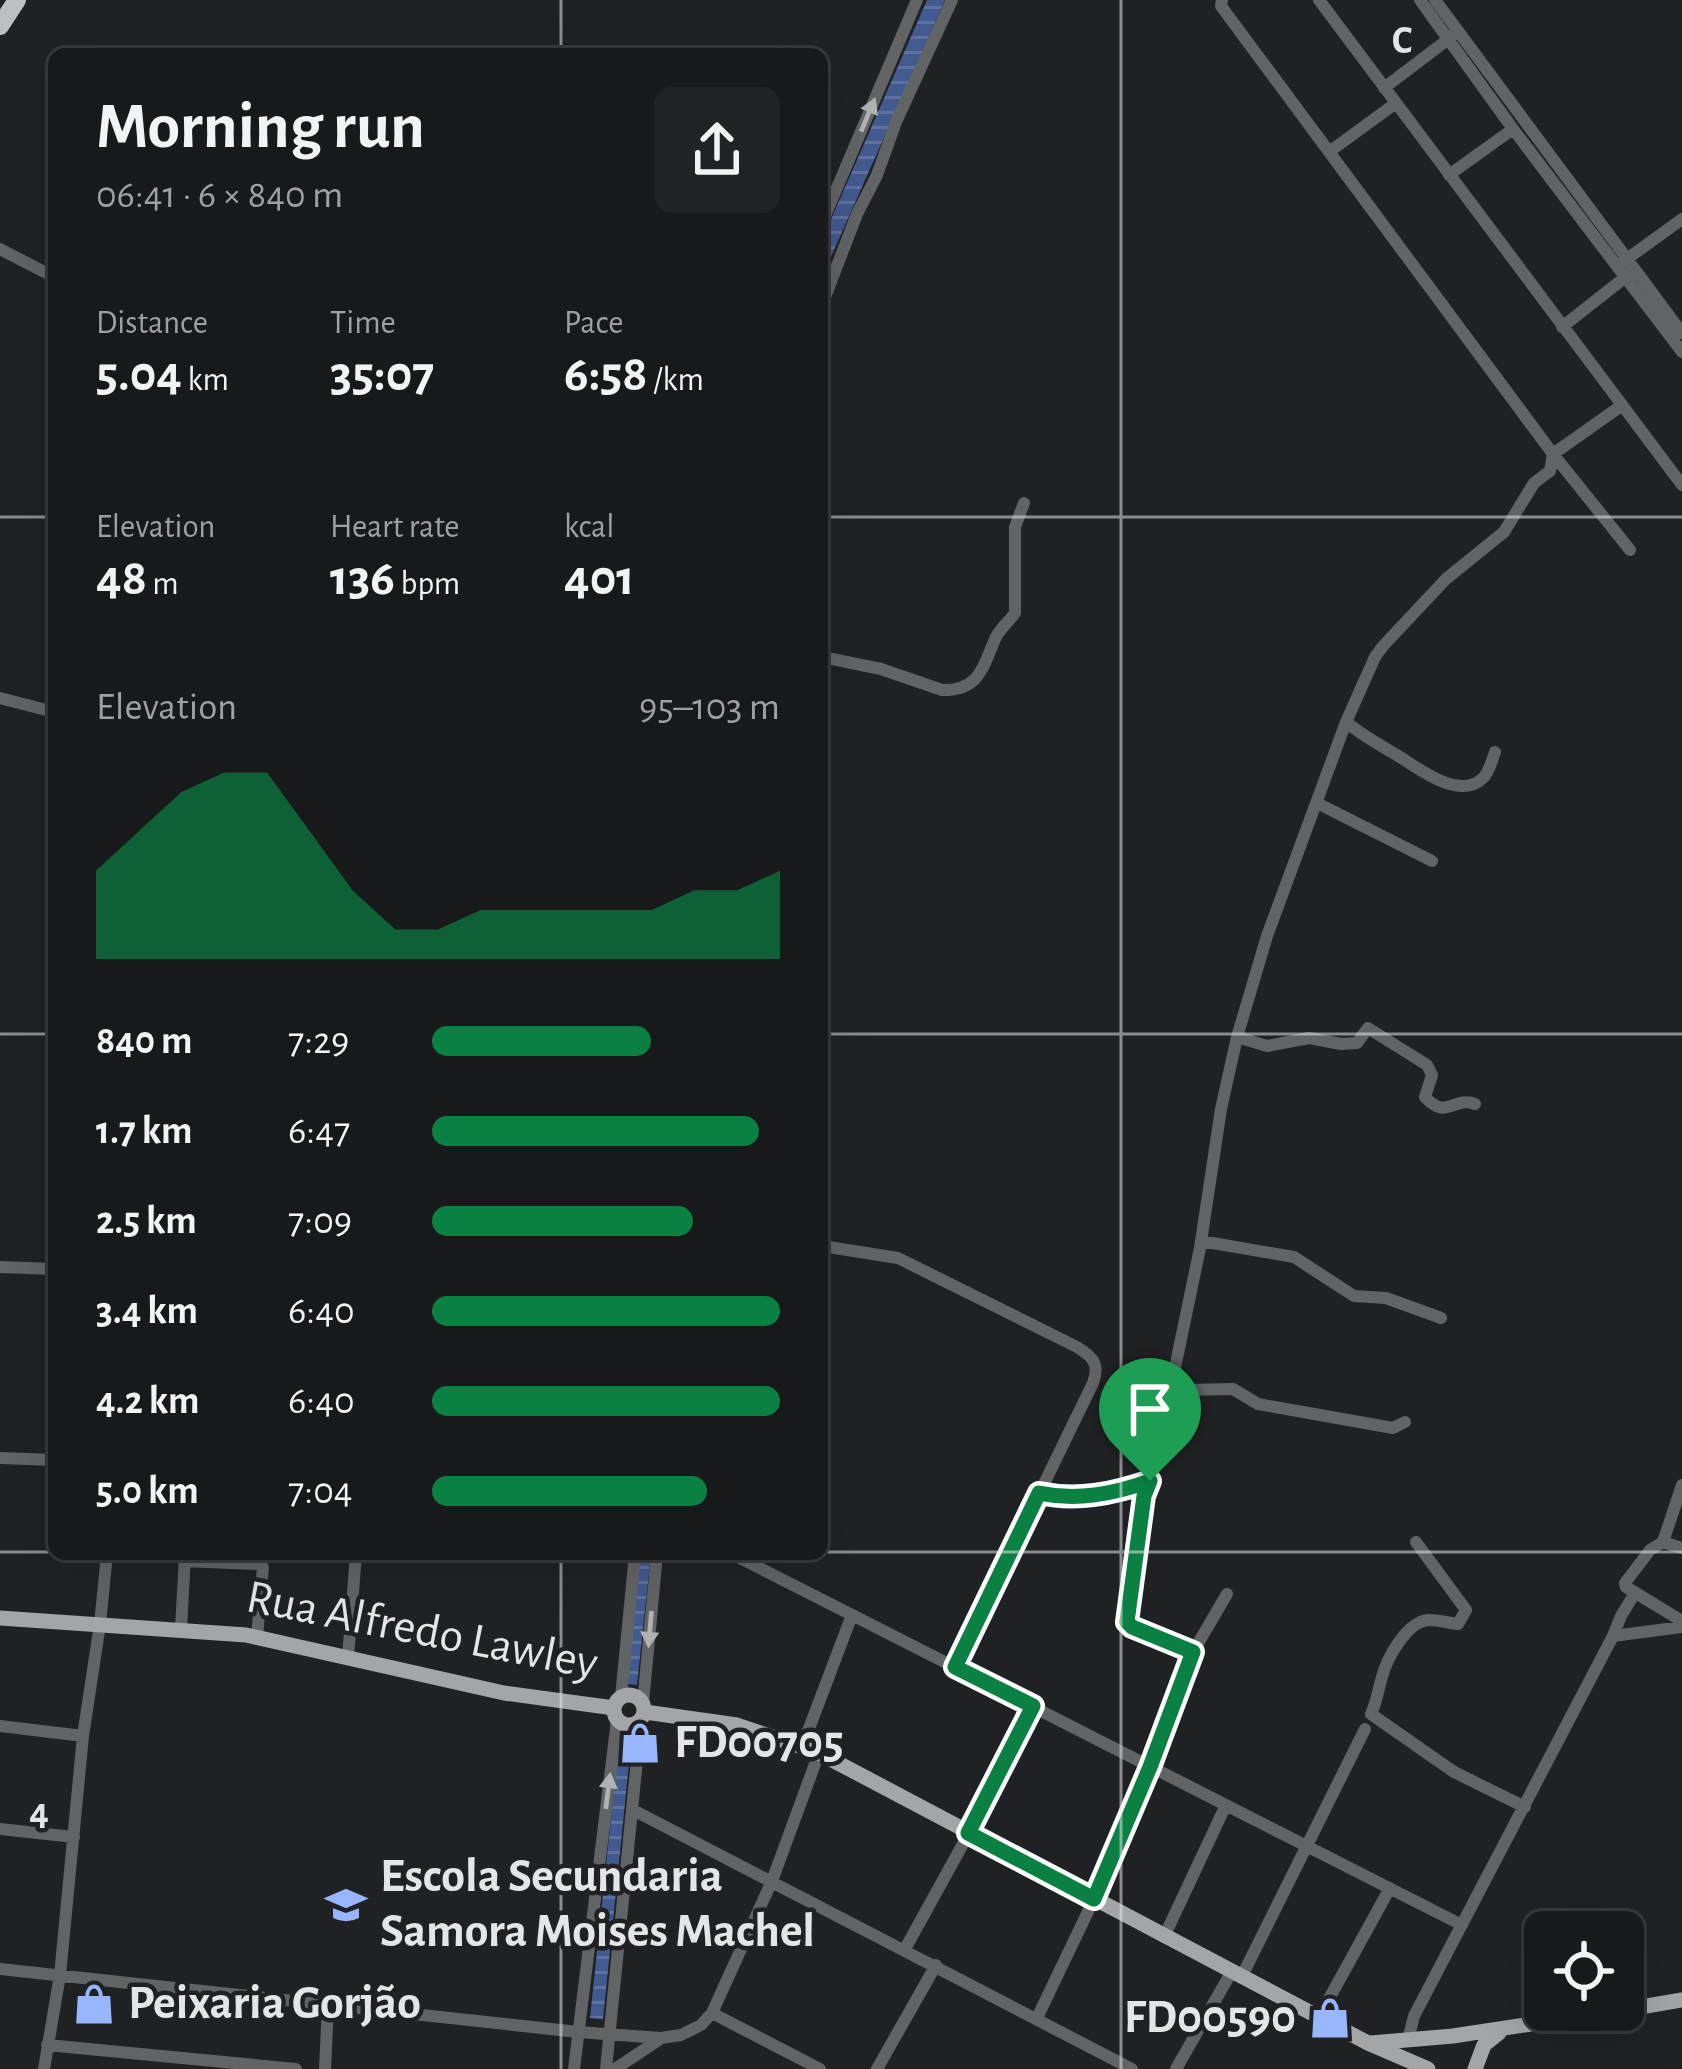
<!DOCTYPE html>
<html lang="en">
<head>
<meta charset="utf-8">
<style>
  :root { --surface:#18191b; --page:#212224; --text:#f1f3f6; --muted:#9fa0a3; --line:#36383a; --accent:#0b8043 }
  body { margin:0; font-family:"Alegreya Sans",sans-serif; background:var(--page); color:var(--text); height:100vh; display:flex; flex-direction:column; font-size:45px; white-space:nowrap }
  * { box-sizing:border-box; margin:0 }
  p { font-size:39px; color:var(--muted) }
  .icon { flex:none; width:66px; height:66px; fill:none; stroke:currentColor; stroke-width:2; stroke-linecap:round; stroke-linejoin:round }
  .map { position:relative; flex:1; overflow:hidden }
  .sheet { position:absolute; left:48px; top:48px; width:780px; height:1512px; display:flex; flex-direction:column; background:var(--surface); border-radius:18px; box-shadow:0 12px 48px #0002,0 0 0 3px var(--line) }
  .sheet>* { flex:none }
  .tools { position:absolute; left:1524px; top:1911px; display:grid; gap:24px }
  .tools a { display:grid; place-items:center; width:120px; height:120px; border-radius:18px; background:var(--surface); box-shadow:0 12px 48px #0002,0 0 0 3px var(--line); font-size:60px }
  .pin { position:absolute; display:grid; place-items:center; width:102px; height:102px; color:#fff; margin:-123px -51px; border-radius:50% 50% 50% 0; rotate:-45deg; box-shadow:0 0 12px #0007 }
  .pin .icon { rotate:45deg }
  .round { display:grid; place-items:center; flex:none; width:126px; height:126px; border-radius:18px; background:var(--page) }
  .overview { display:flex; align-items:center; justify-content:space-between; height:204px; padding:0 48px }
  h1 { font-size:66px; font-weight:600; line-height:90px }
  .metrics { display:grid; grid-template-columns:repeat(3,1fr); gap:18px; height:204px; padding:12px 48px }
  .metrics div { display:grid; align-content:center }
  .metrics b { font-size:51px; font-weight:600 }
  .metrics small { font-size:33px; font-weight:400 }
  .metrics p { font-size:33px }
  .chart { height:336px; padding:24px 48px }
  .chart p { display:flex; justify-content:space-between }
  .chart svg { width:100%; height:216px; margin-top:12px; fill:var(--accent); opacity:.7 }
  ul { padding:0 48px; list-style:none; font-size:39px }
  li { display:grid; grid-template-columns:192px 144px 1fr; align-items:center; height:90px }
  li i { height:30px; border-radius:15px; background:var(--accent) }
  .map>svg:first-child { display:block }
  .water { fill:url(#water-rules) }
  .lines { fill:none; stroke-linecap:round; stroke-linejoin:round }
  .minor { stroke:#626364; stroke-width:12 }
  .major { stroke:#a4a5a7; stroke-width:15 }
  .highway { stroke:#bebfc2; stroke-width:18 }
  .oneway { fill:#b0b1b3 }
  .route-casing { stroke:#fff; stroke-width:24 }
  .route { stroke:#0b8043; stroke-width:15 }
  .grid { fill:none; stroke:#e4e5e7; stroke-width:3; stroke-opacity:0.55 }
  .labels { text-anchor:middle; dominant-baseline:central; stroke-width:9; stroke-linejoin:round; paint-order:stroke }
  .street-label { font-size:48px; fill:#e4e5e7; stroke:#202124 }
  .poi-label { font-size:48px; font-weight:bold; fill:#e4e5e7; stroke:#202124; text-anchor:start }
  .grid-label { font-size:39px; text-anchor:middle; font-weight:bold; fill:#e4e5e7; stroke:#202124; stroke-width:9; stroke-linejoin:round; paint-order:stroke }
</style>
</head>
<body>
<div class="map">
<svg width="1682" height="2069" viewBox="0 0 1682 2069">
  <defs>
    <pattern id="water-rules" width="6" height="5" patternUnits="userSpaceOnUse" patternTransform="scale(3)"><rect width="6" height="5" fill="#435a90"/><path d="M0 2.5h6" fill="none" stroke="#5e72a0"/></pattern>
  </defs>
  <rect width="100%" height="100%" fill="#202124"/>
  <path class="water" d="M927 0H945L822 277V240Z
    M639 1554H651L637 1685 628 1684Z
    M620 1733 632 1734 603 2019 590 2018Z"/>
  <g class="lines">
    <path class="minor" d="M1222 0 1221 6 1553 454 1630 550
      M1319 0 1682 485
      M1420 0 1513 129 1682 352
      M1435 0 1682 333
      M1384 88 1455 34
      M1329 152 1396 103
      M1449 175 1513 129
      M822 223 917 0
      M0 249 54 277
      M1620 264 1682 219
      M822 305 857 214 877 175 896 122 952 0
      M1562 327 1632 272
      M822 657 881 669 942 690C981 691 983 665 996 637 1001 628 1009 621 1015 613V527L1024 503
      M0 698 54 712
      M1346 722C1362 735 1378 744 1395 754 1416 766 1458 802 1483 778 1489 773 1492 760 1495 752
      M1317 803 1432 861
      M1237 1037 1267 1046 1309 1038 1341 1044 1357 1043 1368 1028 1427 1065 1432 1075 1425 1097C1447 1121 1453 1096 1475 1104
      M1201 1241 1294 1257 1354 1296 1386 1298 1441 1318
      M822 1246 898 1258 1077 1347C1093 1357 1100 1364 1093 1383L955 1667
      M0 1267 54 1269
      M1171 1387 1185 1390 1233 1389 1258 1404 1393 1428 1405 1422
      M0 1458 54 1460
      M1682 1485 1663 1542 1650 1550 1625 1583 1626 1587 1682 1621
      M1039 1493C1077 1500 1113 1494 1150 1481
      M1416 1542 1466 1610 1458 1624C1449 1623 1438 1620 1429 1620 1407 1621 1387 1658 1382 1677 1378 1690 1377 1701 1371 1714L1454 1772 1525 1807
      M1663 1542 1682 1548
      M732 1554 1462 1925
      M184 1561 259 1564 263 1567 257 1637
      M181 1629 185 1555
      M1613 1636 1682 1627
      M1193 1652 1132 1627 1127 1622V1615L1144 1496 1150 1481 1171 1387 1200 1248 1221 1109 1237 1037 1267 936 1346 722 1375 657 1383 646 1446 579 1504 532 1534 483 1550 471 1553 454 1621 406
      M348 1657 356 1554
      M621 1697 635 1554
      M643 1703 657 1554
      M0 1726 83 1736
      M802 1747 852 1615
      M633 1810 1132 2069
      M0 1829 74 1837
      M1164 1937 1225 1807
      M905 1949 969 1833 1033 1706
      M0 1969 578 2032 661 2038 681 2035 701 2025 712 2013 772 1881 819 1753
      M1242 1976 1365 1729
      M712 2013 820 2069
      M1319 2017 1390 1888
      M1037 2018 1094 1899 1150 1767 1193 1652 1227 1594
      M1408 2040 1414 2016 1613 1636 1621 1616 1635 1593
      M47 2045 296 2069
      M44 2069 60 1975 83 1736 100 1624 107 1554
      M325 2069 328 2005
      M574 2069 617 1720
      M606 2069 641 1720
      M615 2069 660 2039
      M877 2069 936 1965
      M1176 2069 1232 1971"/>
    <path class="major" d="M0 1618 246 1635 504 1693 614 1708
      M614 1710a15 15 0 1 1 30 0a15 15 0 1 1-30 0Z
      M645 1712 737 1725 819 1753 1368 2043 1428 2069
      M1623 2010 1682 2000
      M1371 2043 1453 2036 1622 2010
      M1475 2069 1484 2045 1499 2033"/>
    <path class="highway" d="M0 26 17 0"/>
  </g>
  <defs><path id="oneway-solid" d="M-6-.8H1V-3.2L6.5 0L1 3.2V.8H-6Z" transform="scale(3)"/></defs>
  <g class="oneway">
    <use href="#oneway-solid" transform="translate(868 115) rotate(-67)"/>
    <use href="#oneway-solid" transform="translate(650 1629) rotate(95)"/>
    <use href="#oneway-solid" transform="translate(608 1791) rotate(-83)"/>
  </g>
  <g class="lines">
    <g class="route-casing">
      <path id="route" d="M1150 1481 1144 1496 1127 1622 1132 1627 1193 1652 1150 1767 1094 1899 968 1833 1033 1706 955 1667 1039 1493C1077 1501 1113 1494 1150 1481Z"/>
    </g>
    <use href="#route" class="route"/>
  </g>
  <path class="grid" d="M561 0V54M1121 0V2069M0 517H54M822 517H1682M0 1034H54M822 1034H1682M0 1552H54M822 1552H1682M561 1554V2069"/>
  <defs>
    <g id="shop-bare" transform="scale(3.24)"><path d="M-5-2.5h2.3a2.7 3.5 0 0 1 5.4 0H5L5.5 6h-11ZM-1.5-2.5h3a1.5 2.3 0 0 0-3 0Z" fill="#97b6fd" stroke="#202124" stroke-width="2.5" paint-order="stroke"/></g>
    <g id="school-bare" transform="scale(3.24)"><path d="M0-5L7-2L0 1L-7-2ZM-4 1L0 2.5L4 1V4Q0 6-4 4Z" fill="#97b6fd" stroke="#202124" stroke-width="2.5" paint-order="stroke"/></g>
  </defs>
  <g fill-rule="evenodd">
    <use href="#shop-bare" x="640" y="1743"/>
    <use href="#school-bare" x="346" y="1905"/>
    <use href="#shop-bare" x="94" y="2004"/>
    <use href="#shop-bare" x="1330" y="2018"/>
  </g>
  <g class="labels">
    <g class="street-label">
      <text transform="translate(422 1631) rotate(11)">Rua Alfredo Lawley</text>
    </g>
    <g class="poi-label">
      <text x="674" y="1743">FD00705</text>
      <text x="380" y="1877">Escola Secundaria<tspan x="380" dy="55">Samora Moises Machel</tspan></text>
      <text x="128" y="2004">Peixaria Gorjão</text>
      <text x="1296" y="2018" text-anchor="end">FD00590</text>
    </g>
  </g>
  <g class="grid-label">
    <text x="1402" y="53">C</text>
    <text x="39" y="1824">4</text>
  </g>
</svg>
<div class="tools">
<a><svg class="icon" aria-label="locate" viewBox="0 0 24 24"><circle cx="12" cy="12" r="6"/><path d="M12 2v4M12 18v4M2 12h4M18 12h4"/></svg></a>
</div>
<div class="pin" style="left:1150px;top:1481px;background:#1e9e55"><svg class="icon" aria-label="arrive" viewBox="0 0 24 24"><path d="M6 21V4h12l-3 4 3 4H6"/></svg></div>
<section class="sheet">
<div class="overview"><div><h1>Morning run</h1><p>06:41 · 6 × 840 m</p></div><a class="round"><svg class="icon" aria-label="share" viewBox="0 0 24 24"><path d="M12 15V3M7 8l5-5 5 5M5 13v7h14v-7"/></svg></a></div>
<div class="metrics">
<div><p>Distance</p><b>5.04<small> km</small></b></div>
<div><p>Time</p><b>35:07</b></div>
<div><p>Pace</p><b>6:58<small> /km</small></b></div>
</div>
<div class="metrics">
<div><p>Elevation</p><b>48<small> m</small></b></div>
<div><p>Heart rate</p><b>136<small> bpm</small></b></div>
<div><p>kcal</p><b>401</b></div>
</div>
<div class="chart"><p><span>Elevation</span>95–103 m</p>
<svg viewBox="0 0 160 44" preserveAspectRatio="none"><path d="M0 44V26L10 18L20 10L30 6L40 6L50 18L60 30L70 38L80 38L90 34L100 34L110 34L120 34L130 34L140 30L150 30L160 26V44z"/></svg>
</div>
<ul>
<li><b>840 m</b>7:29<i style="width:63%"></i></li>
<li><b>1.7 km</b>6:47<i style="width:94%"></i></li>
<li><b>2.5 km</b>7:09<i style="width:75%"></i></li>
<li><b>3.4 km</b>6:40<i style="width:100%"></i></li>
<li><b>4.2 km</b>6:40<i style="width:100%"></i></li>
<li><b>5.0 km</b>7:04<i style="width:79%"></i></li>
</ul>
</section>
</div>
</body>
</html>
